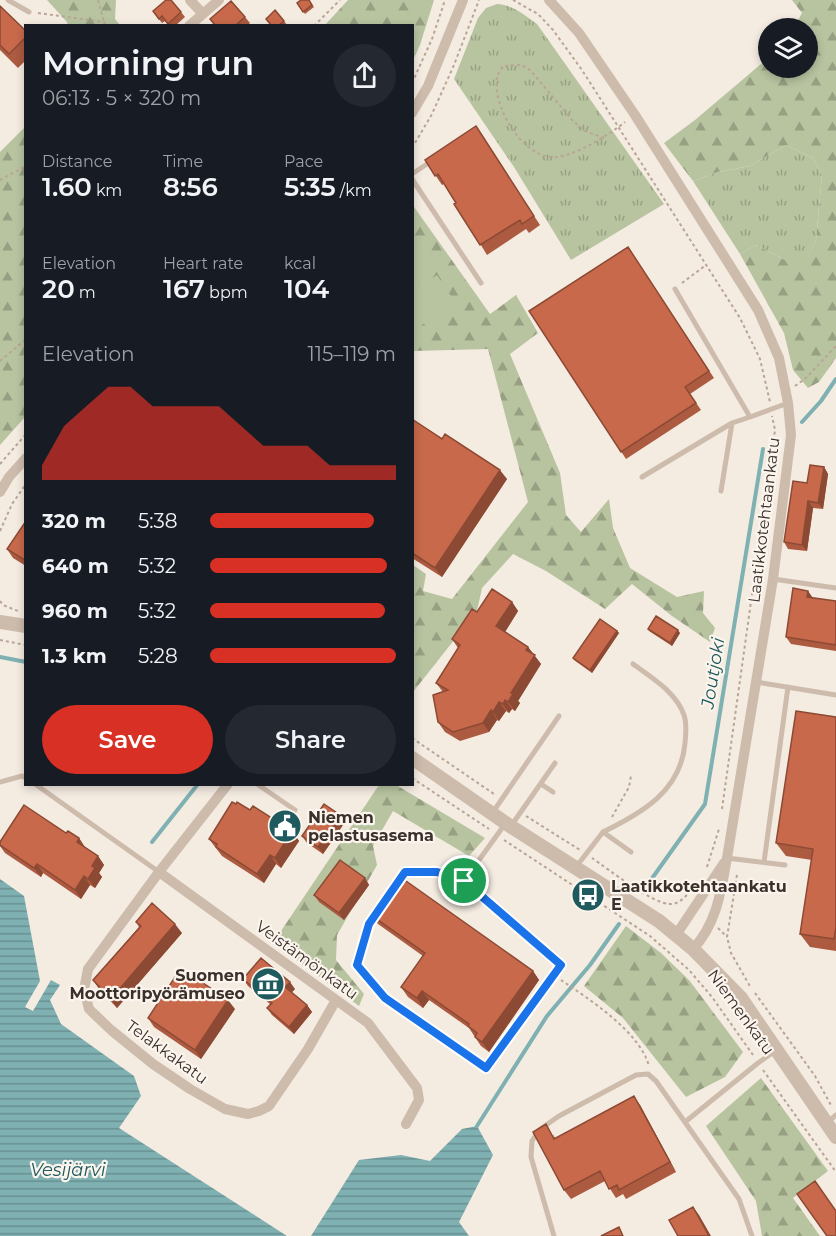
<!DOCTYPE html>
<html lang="en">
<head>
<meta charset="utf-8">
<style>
  :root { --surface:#171b24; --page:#242831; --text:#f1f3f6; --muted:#9ea1a6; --accent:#d93025 }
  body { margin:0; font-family:Montserrat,sans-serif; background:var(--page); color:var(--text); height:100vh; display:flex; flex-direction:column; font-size:22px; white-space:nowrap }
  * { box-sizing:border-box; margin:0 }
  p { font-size:20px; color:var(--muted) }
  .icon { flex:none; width:33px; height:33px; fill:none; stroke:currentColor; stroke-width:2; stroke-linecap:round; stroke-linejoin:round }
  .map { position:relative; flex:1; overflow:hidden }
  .drawer { position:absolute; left:24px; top:24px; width:390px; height:762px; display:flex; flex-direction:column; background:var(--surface); border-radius:0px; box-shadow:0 3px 9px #0003 }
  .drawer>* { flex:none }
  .tools { position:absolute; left:758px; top:18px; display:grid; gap:12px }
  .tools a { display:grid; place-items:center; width:60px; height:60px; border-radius:50%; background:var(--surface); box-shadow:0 3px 9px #0003; font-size:30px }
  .pin { position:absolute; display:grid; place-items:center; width:51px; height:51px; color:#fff; margin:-26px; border:3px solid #fff; border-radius:50%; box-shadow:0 2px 6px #0007 }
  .round { display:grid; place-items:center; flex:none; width:63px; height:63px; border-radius:32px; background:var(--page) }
  .summary { display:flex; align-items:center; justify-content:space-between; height:102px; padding:0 18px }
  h1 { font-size:33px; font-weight:600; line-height:45px }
  .metrics { display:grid; grid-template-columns:repeat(3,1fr); gap:9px; height:102px; padding:6px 18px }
  .metrics div { display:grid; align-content:center }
  .metrics b { font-size:26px; font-weight:600 }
  .metrics small { font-size:16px; font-weight:400 }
  .metrics p { font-size:16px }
  .chart { height:168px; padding:12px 18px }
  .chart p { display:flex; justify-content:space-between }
  .chart svg { width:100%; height:108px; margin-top:6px; fill:var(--accent); opacity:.7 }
  .action { display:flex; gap:12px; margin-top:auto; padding:12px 18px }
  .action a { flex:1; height:69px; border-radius:36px; background:var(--accent); color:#fff; font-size:24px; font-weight:600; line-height:69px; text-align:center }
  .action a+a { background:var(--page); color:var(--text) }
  ul { padding:0 18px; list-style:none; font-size:20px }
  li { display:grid; grid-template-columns:96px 72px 1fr; align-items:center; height:45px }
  li i { height:15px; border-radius:8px; background:var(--accent) }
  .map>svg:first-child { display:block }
  .grass { fill:url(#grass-tufts) }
  .forest { fill:url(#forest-firs) }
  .garden { fill:#b8c4a0 }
  .water { fill:url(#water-rules) }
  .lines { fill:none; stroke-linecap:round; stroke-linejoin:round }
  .stream { stroke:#7fb0b2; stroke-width:4 }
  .path { stroke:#b9a596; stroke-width:2; stroke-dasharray:3 3; stroke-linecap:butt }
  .service { stroke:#cdbbac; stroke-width:5 }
  .minor { stroke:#cdbbac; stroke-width:10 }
  .tertiary { stroke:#cdbbac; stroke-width:14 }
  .wall { fill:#ac5a40 }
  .shaded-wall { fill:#8c4a34 }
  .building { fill:#c8694b; stroke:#8c4a34; stroke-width:1.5 }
  .route-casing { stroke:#fff; stroke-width:12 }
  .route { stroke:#1a73e8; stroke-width:8 }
  .labels { text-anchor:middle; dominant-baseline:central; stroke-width:4.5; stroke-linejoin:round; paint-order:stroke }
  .street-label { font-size:16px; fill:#3b302b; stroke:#fbf5ee }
  .poi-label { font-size:16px; font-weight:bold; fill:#3b302b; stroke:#fbf5ee; text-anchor:start }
  .water-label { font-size:18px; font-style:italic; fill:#1f5a5e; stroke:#fbf5ee }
</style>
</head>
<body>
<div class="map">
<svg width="836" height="1236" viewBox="0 0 836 1236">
  <defs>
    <pattern id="grass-tufts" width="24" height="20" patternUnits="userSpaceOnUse" patternTransform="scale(1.5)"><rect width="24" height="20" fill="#b8c4a0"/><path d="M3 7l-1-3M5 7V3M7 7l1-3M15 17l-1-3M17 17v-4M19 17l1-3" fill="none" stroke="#97a083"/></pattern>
    <pattern id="forest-firs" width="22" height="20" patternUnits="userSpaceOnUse" patternTransform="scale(1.5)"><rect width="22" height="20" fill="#b8c4a0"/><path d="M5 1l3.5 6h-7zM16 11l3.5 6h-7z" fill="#97a083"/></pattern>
    <pattern id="water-rules" width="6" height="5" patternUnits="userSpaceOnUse" patternTransform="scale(1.5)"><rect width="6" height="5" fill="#7fb0b2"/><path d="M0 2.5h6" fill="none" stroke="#699091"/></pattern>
  </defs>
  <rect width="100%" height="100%" fill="#f4ebe1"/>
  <path class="grass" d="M497 4C513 5 525 15 537 24L664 204 571 260 514 167 454 79 478 18 486 8Z
    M786 145 813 158 822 175 816 240 806 262 787 261 756 245 740 254 693 181 718 172 750 166Z"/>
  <path class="forest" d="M47 0H116L115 19 120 25H68L67 22Z
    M348 0H434L420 45 413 60 412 26 325 25Z
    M792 0H836V358L819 382 808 388 793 370 784 333 740 254 756 245 787 261H806L816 240 822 175 813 158 786 145 750 166 718 172 693 181 664 143 695 120 768 58V68H807V28H794L802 13Z
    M25 127V417L0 445V152Z
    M412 204 490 314 516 295 538 333 510 354 560 473 566 515 581 532 609 499 613 528 630 568 677 597 704 591 703 613 715 628 710 642 672 616 632 584 605 609 546 571 513 554 482 588 477 611 413 692V565L426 574 423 591 452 599 528 502 488 349 413 351Z
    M379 785H396L485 838 469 856 393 811 373 846 377 865 337 935 336 960 364 994 359 1006 273 943Z
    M626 926 661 953 689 980 743 1052 725 1077 686 1097 623 1018 584 986Z
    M761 1078 828 1171 793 1198 820 1236H762L756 1201 706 1126Z"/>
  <path class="garden" d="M413 238 435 271 413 287H412Z
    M437 275 455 302 413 331V292Z"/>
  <path class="water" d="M0 879 24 896 40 981 25 1007 33 1011 51 980 60 985 50 1000 61 1024 134 1076 141 1096 119 1128 287 1236H0Z
    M477 1126 493 1155 459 1222 469 1236H311L359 1160 401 1155 430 1161 462 1129Z"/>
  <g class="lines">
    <path class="stream" d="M802 422 821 401 836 379
      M0 657 26 662
      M152 842 198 784
      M648 884 705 804 763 449
      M477 1126 547 1016 590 965 619 924"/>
    <path class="path" d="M98 0 104 22
      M513 0 538 14 553 30 582 70 740 318 760 359 770 402
      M38 13 104 22 106 26
      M314 26 340 0
      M412 83 432 39 445 0
      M604 138 585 131 573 121 531 71 522 65 503 66C501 70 497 74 497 78 493 107 520 153 550 157 570 160 610 134 625 122
      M412 148 432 114 454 65 479 0
      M0 180 26 166
      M682 283 706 265
      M0 361 26 339
      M795 386 806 378 836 346
      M0 464 26 434
      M0 531 12 504 26 484
      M0 601 3 605 18 611
      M0 640 26 645
      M412 738 494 794
      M412 778 489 829
      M722 809 775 430 772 416
      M526 816 580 850
      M612 817 629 787 631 776
      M504 840 650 936 689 970 712 997 753 1055
      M592 858C608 869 652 903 669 904 677 905 683 899 689 893
      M707 867 719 829
      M737 875 727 937 731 953 751 988
      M718 928 727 937
      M561 980C589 999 640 1032 649 1066
      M755 993 815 1076 832 1107
      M763 1070 836 1172"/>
    <path class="service" d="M8 0 29 12
      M412 174 433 160
      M412 179 481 283
      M675 289 750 417 788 403
      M642 477 732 423 750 417
      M721 491 732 423
      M773 579 836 588
      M756 682 836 695
      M0 782 22 776 26 778
      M35 784 159 872
      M257 784 295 810
      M541 784 553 792
      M493 812 559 716
      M511 826 555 763
      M603 832C642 813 681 791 685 743 686 734 687 724 684 715 676 692 652 678 633 664
      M727 858 785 865
      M764 862 788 687
      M576 867 603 832 631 852
      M398 883 405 872H437L464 881 505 824
      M377 913 369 924 357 965 385 998 487 1068 561 965 464 881
      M685 1122 758 1063 775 1051
      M828 1122 836 1115
      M554 1236 531 1157 532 1141 539 1130 559 1116 636 1075 648 1074 656 1081 739 1199 752 1236"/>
    <path class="minor" d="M190 0 203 14
      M549 0 579 33 635 115 758 310 779 358 788 403 791 435 773 579 727 858C721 891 717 923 693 949
      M189 26 219 0
      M412 113 428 86 463 0
      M0 492 9 477 26 458
      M228 784 159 872 88 969 84 990 89 1009 111 1030 153 1064 190 1089 225 1109 248 1114 259 1111 269 1106 308 1049 336 1000
      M159 872 368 1023 417 1088 419 1100 406 1124
      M676 935 724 863"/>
    <path class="tertiary" d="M0 622 26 626
      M412 758 510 826 659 921 693 949 741 998 836 1137"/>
  </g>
  <path class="wall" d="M309 0 314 7 305 14 297 3Z
    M0 6 26 31V60L18 68 0 50Z
    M153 11 181 12 185 17 175 26H169L165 21 162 23Z
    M245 17 250 23 247 26H215L210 19Z
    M266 19 284 21 287 25 271 26Z
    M482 136 540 225 529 233 526 229 487 255 444 184 442 185 425 160Z
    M628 247 714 378 690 394 701 410 626 459 529 311Z
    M412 419 507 479 442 577 412 558Z
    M824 467 828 474 823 509 813 508 807 551 788 549 784 542 807 483Z
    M26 521V566L13 558 7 549Z
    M813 598 836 601V651L791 644 786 637Z
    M512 602 518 611 505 632 528 647 541 664 518 701 520 703 515 711 512 709 509 713 506 711 499 721 497 720 489 732 460 741 445 732 438 722 443 692 436 683 458 648 452 639 477 612Z
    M648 629 680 633 672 646 649 631Z
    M617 631 619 633 592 673 574 660 573 658Z
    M836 717V951L810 947 800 934 812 860 786 856 776 843Z
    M250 810 292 831 299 841 281 868 276 864 264 883 222 856 209 839Z
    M345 822 323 854 307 843 302 836Z
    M66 833 79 838 85 847 98 856 104 865 99 873 102 877 95 888 90 885 81 899 43 873 41 877 5 853 0 846V842Z
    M365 878 369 885 344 920 319 902 314 895Z
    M371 915 533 971 539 980 489 1052 481 1046 469 1028 429 1000 423 1008 408 997 401 987 423 956 378 924Z
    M136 922 182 933 117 1008 99 989 93 980 139 927Z
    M243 979 295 989 292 992 307 1005 312 1012 294 1034 272 1015 267 1008 270 1004 248 986Z
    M235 1009 201 1059 154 1027 148 1018Z
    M640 1105 676 1172 626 1199 623 1194 616 1198 605 1181 571 1199 564 1190 553 1134 555 1138Z"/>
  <path class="shaded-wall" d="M824 467 828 474 823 509 818 503Z
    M500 470 507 479 442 577 435 568Z
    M808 501 813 508 807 551 802 545Z
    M808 591 813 598 807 597Z
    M512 602 518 611 503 635 496 626Z
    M678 630 680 633 672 646 670 643Z
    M617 631 619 633 592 673 590 670Z
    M528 647 541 664 518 701 520 703 515 711 508 702 526 650Z
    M505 700 512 709 509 713 503 704Z
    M499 702 506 711 499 721 493 712Z
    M491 710 497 720 489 732 483 723Z
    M340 815 345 822 323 854 318 847Z
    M292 831 299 841 281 868 275 858Z
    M79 838 85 848 77 842Z
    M270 855 276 864 264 883 257 874Z
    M98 856 104 865 99 873 102 877 95 888 88 879 92 866Z
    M37 864 43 873 41 877 34 868Z
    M84 876 90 885 81 899 75 890Z
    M365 878 369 885 344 920 339 913Z
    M175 924 182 933 117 1008 111 999Z
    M533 971 539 980 489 1052 482 1042Z
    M290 982 295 989 290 994 285 987Z
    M422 991 429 1000 423 1008 417 998Z
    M228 1000 235 1009 201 1059 195 1050Z
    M307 1005 312 1012 294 1034 289 1027Z
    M634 1096 640 1105 676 1172 670 1162Z
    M693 1207 699 1215 711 1236H709Z"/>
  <path class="building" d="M166 0H171L181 12 168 24 162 16 159 19 153 11Z
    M301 0H309L312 5 303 12 297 3Z
    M231 1 245 17 235 26H216L210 19Z
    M0 6 26 31V37L9 54 0 45Z
    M275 10 284 21 278 26H272L266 19Z
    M476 126 534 216 522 224 520 220 480 245 454 204 456 203 438 174 435 176 425 160Z
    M628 247 709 371 685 387 696 403 621 452 529 311Z
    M412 419 442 439 445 434 500 470 435 568 412 553Z
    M810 465 824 467 818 503 808 501 802 545 784 542 793 481 807 483Z
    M26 521V561L7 549Z
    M793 588 808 591 807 597 836 601V645L786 637Z
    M492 589 512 602 496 626 528 647 526 650 535 655 511 693 513 694 508 702 505 700 503 704 499 702 493 712 491 710 483 723 453 732 438 722 433 695 448 690 436 683 460 645 452 639 472 609 477 612Z
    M656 616 678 630 670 643 648 629Z
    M600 619 617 631 590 670 573 658Z
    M796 711 836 717V927L834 939 800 934 813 849 776 843Z
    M232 802 236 804 237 802 250 810 253 806 292 831 275 858 270 855 257 874 216 847 217 844 209 839Z
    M324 804 340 815 318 847 302 836Z
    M24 805 66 833 68 831 79 838 77 842 98 856 92 866 95 868 88 879 84 876 75 890 37 864 34 868 0 845V842Z
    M340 860 365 878 339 913 314 895Z
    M399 876 533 971 482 1042 475 1037 477 1033 468 1026 469 1024 422 991 417 998 401 987 425 953 371 915Z
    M152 903 175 924 111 999 93 980 141 926 136 922Z
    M261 958 290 982 285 987 307 1005 289 1027 267 1008 272 1003 243 979Z
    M181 968 228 1000 195 1050 148 1018Z
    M634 1096 670 1162 619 1190 617 1185 609 1189 600 1171 564 1190 533 1132 546 1124 554 1139Z
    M815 1181 836 1211V1236H827L797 1194Z
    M693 1207 709 1236H678L669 1220Z
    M619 1227 623 1236H601Z"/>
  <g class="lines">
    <g class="route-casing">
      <path id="route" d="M405 872H437L464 881 561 965 486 1068 385 998 357 965 369 924Z"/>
    </g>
    <use href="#route" class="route"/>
  </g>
  <defs>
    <g id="civic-disc" transform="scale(1.725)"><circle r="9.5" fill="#1f5a5e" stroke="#fbf5ee"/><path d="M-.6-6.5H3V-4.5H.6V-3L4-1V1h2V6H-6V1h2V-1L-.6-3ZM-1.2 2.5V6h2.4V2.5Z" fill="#fff"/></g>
    <g id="bus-disc" transform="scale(1.725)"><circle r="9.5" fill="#1f5a5e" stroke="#fbf5ee"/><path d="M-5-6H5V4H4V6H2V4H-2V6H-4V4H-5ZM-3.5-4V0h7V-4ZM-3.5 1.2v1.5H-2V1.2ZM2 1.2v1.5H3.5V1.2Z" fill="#fff"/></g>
    <g id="museum-disc" transform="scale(1.725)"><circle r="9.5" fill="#1f5a5e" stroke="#fbf5ee"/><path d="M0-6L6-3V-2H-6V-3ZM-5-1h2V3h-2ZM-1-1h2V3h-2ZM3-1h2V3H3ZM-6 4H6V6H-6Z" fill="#fff"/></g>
  </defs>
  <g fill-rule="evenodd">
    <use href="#civic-disc" x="285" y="826"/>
    <use href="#bus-disc" x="588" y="895"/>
    <use href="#museum-disc" x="268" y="984"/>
  </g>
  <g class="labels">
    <g class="street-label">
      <text transform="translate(764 520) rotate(-83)">Laatikkotehtaankatu</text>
      <text transform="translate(307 960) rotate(36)">Veistämönkatu</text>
      <text transform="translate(741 1012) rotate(54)">Niemenkatu</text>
      <text transform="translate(167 1052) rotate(36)">Telakkakatu</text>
    </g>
    <g class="poi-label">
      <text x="308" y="817">Niemen<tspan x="308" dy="18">pelastusasema</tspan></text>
      <text x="611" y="886">Laatikkotehtaankatu<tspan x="611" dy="18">E</tspan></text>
      <text x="245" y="975" text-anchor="end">Suomen<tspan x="245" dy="18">Moottoripyörämuseo</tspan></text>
    </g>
    <g class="water-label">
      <text transform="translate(713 673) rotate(-81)">Joutjoki</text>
      <text x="68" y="1170">Vesijärvi</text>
    </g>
  </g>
</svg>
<div class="tools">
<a><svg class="icon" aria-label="layers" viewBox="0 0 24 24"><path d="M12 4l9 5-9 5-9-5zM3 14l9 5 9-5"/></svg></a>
</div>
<div class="pin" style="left:464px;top:881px;background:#1e9e55"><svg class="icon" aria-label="arrive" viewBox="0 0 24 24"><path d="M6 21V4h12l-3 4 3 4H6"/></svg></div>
<section class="drawer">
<div class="summary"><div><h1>Morning run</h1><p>06:13 · 5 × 320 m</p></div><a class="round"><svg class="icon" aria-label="share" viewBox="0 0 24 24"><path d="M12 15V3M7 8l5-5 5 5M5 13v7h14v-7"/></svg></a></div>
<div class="metrics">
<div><p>Distance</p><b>1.60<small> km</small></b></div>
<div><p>Time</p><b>8:56</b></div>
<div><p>Pace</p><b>5:35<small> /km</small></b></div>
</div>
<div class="metrics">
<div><p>Elevation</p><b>20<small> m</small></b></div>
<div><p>Heart rate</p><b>167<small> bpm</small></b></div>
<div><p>kcal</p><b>104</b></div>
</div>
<div class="chart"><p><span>Elevation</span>115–119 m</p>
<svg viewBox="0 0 160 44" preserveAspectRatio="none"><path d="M0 44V38L10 22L20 14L30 6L40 6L50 14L60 14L70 14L80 14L90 22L100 30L110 30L120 30L130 38L140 38L150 38L160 38V44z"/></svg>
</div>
<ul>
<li><b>320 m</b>5:38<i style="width:88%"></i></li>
<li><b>640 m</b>5:32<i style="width:95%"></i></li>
<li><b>960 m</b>5:32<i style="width:94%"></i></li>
<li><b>1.3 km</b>5:28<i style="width:100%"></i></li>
</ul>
<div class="action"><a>Save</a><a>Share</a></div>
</section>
</div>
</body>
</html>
